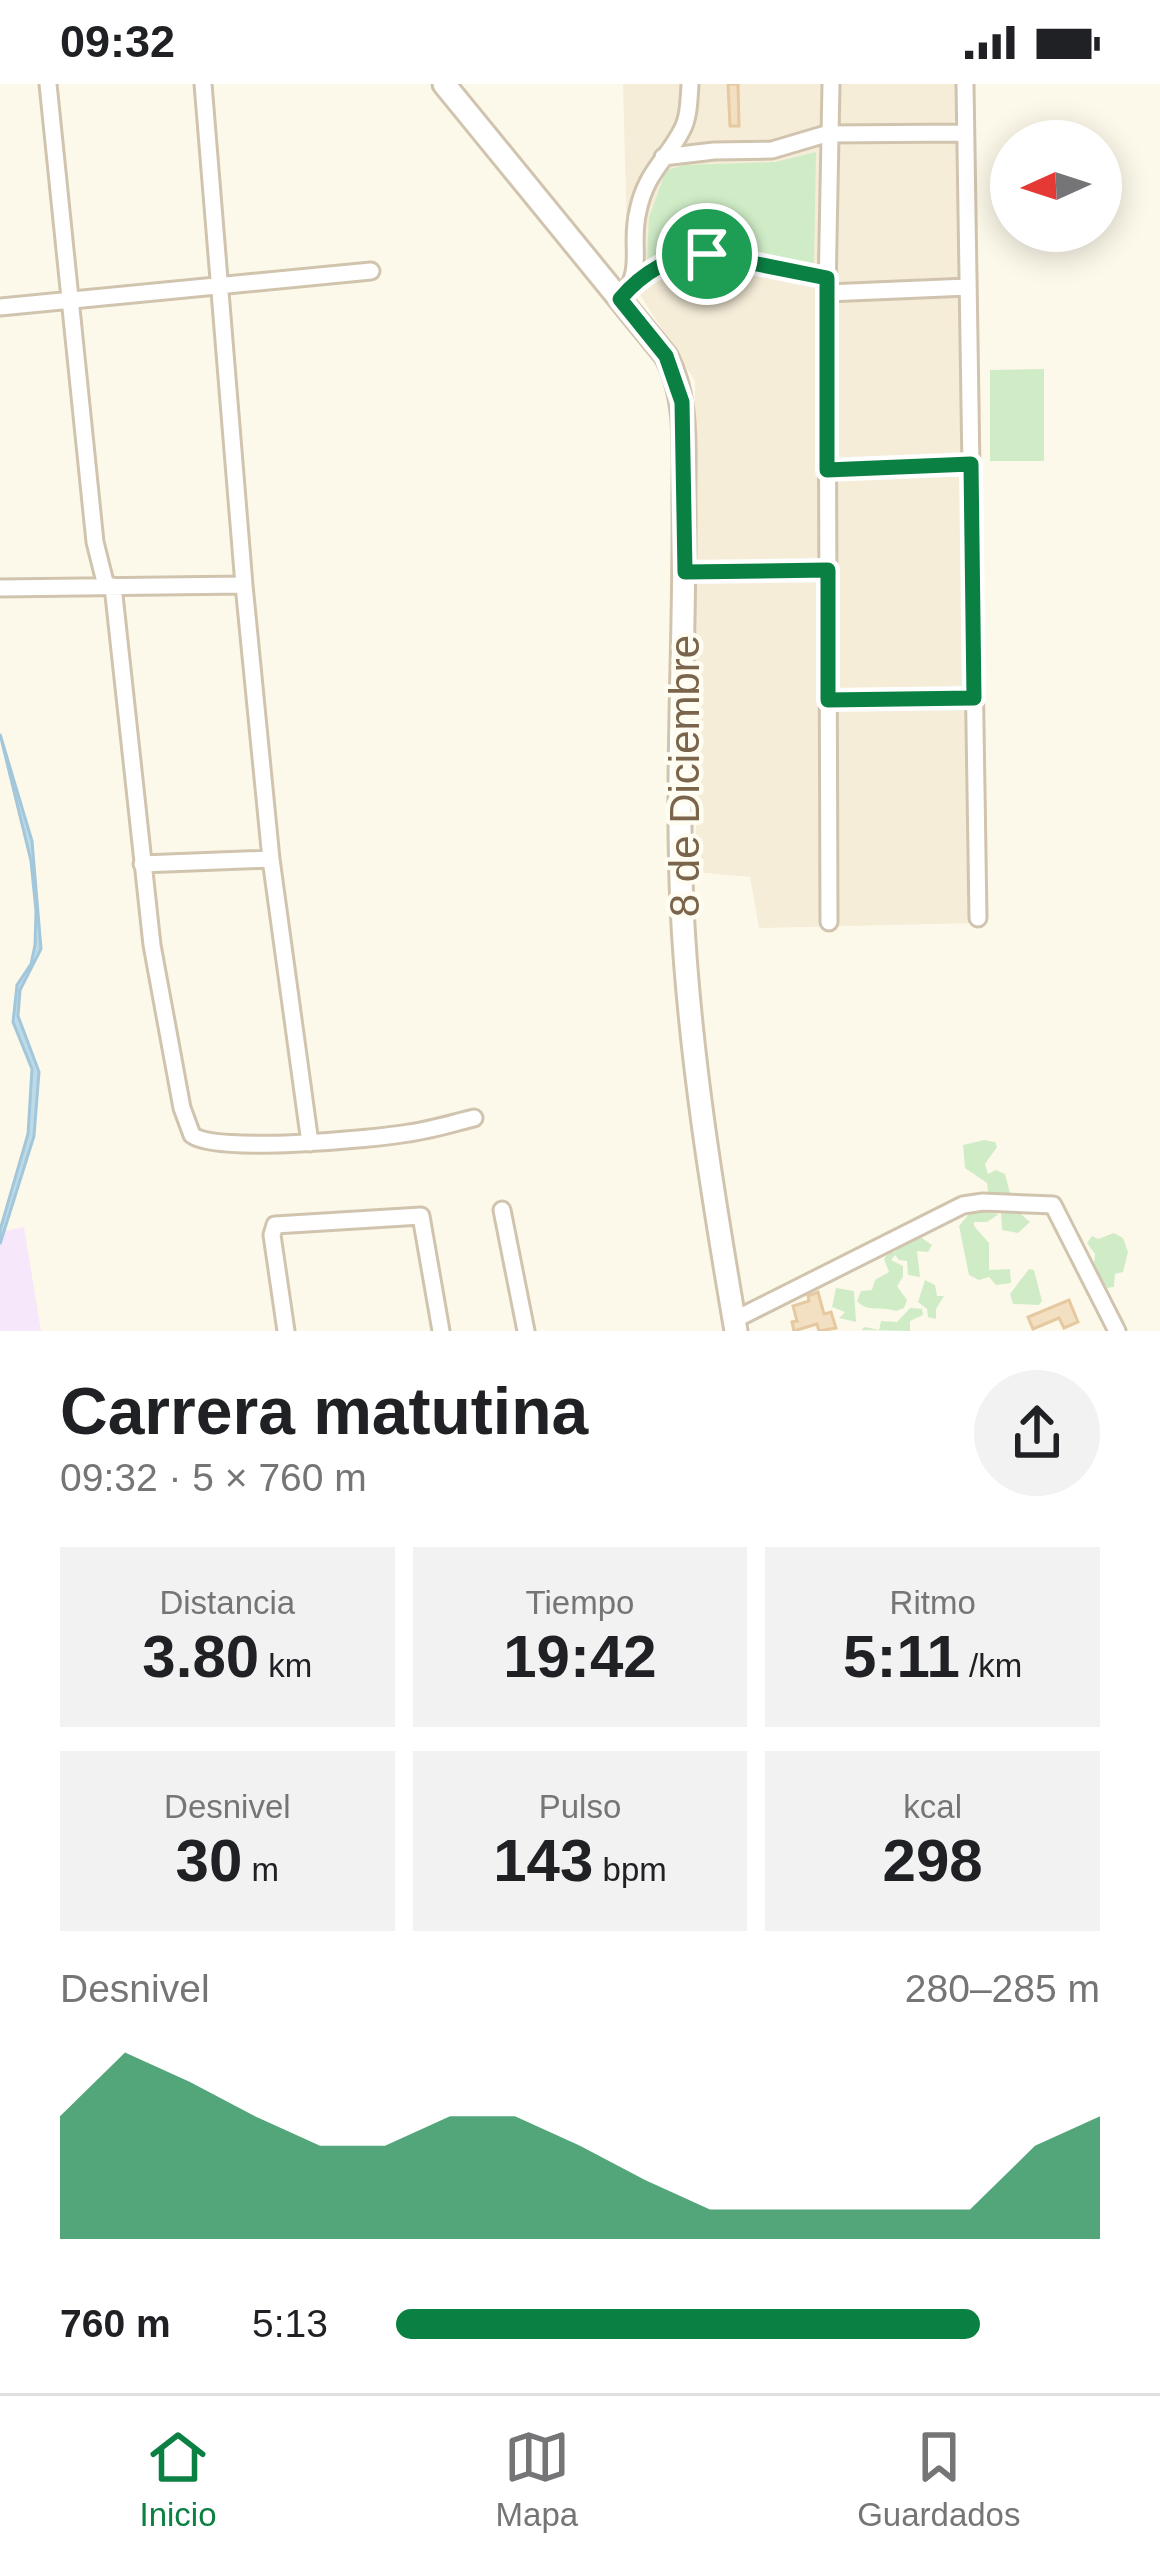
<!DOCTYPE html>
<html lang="es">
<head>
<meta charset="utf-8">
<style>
  :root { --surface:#fff; --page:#f2f2f2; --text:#202124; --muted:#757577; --line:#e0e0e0; --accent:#0b8043 }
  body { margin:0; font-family:Arial,sans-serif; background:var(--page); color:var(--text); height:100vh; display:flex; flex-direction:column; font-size:45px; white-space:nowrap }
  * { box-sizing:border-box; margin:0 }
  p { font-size:39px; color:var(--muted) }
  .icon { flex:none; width:66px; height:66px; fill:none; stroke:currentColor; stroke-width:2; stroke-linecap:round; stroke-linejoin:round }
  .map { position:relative; height:1247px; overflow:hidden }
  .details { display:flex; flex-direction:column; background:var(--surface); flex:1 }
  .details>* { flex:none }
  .needle { width:78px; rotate:267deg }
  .fabs { position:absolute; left:990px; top:36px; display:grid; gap:24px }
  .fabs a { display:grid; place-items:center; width:132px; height:132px; border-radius:50%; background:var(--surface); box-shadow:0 6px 30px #0003; font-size:60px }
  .pin { position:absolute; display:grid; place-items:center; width:102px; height:102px; color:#fff; margin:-51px; border:6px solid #fff; border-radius:50%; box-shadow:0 3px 12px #0007 }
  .round { display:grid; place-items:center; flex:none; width:126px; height:126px; border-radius:63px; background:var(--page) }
  .summary { display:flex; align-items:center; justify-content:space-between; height:204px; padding:0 60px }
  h1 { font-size:66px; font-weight:700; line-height:90px }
  .stats { display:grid; grid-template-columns:repeat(3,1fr); gap:18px; height:204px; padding:12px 60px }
  .stats div { display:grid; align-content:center; border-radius:0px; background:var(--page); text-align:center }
  .stats b { font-size:60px; font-weight:700 }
  .stats small { font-size:33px; font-weight:400 }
  .stats p { font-size:33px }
  .chart { height:336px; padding:24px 60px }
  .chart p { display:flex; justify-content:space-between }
  .chart svg { width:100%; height:216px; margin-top:12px; fill:var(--accent); opacity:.7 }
  ul { padding:0 60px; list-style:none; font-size:39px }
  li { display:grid; grid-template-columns:192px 144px 1fr; align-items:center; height:90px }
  li i { height:30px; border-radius:15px; background:var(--accent) }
  .status { display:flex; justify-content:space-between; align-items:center; height:84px; padding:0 60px; background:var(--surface); direction:ltr }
  .status svg { height:33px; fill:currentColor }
  .tabs { display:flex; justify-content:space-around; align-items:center; height:168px; border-top:3px solid var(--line); background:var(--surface); font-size:33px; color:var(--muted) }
  .tabs a { display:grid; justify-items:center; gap:6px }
  .tabs .selected { color:var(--accent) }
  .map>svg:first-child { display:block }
  .residential { fill:#f5edd8 }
  .education { fill:#f7e7fa }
  .green { fill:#cfecc7 }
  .water { fill:#bddae8; stroke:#a3c7da; stroke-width:3 }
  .building { fill:#f3dfc1; stroke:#e6c9a1; stroke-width:3 }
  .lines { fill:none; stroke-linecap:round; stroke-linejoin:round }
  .minor-casing { stroke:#d1c4af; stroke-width:21 }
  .tertiary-casing { stroke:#d1c4af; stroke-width:27 }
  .minor { stroke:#fff; stroke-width:15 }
  .tertiary { stroke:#fff; stroke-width:21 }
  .route-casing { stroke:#fff; stroke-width:24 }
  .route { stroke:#0b8043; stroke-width:15 }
  .labels { text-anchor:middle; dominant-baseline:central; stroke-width:9; stroke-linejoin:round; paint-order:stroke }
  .street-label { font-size:42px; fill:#7a654c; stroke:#fffcf1 }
</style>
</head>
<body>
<div class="status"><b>09:32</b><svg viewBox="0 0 49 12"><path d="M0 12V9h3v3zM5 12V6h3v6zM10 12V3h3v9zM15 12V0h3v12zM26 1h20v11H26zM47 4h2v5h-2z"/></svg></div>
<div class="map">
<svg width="1160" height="1247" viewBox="0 0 1160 1247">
  <rect width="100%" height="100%" fill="#fdf9ea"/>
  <path class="residential" d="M623 0H968L979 839 759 844 750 793 696 788 695 297 628 192Z"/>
  <path class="education" d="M24 1143 41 1247H0V1148Z"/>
  <path class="green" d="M816 68 814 180C755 170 700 141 647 177L649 134 666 86 685 81 775 78Z
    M1044 285V377H990V286Z
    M984 1056 995 1058 997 1063 985 1080 988 1090 996 1086 1005 1090 1014 1124 1030 1138 1018 1149 1002 1146 1001 1129 990 1123 987 1099 965 1084 963 1061Z
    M972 1126 999 1130 987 1138H974V1142L989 1159V1186L1010 1185 1011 1199 996 1201 989 1193 979 1196 969 1191 959 1142Z
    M1114 1149 1123 1154 1128 1168 1123 1188 1115 1190 1114 1203 1107 1204 1094 1183 1095 1170 1087 1159 1092 1152 1098 1155Z
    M919 1152 932 1161 928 1168 917 1167 920 1193 908 1191 907 1177 899 1176 895 1171 891 1176 903 1182V1193L897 1202 907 1216 904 1224 896 1227C883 1222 867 1229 857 1217L861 1207 872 1206 875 1196 889 1188 884 1175 889 1168H895L902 1157Z
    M1029 1185 1034 1186 1042 1217 1039 1221 1013 1220 1010 1210Z
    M925 1196 935 1201 937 1212H944L936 1225V1235L928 1233 927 1225 918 1218Z
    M836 1204 854 1207 856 1238 839 1234 845 1228 832 1223Z
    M910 1224 922 1225 923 1231 910 1237V1247L861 1246 865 1243 879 1246 881 1237 897 1238Z"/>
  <path class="water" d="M0 650 32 757 41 865 20 906 18 932 39 988 34 1052 0 1160V1146L28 1050 32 985 13 938 17 901 31 880 35 861 36 827 31 777Z"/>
  <path class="building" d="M728 0H738L739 42H730Z
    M818 1208 824 1230 831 1228 836 1244 819 1247 817 1240 794 1247 792 1238 797 1237 793 1222 809 1217 808 1212Z
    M1069 1216 1078 1238 1064 1244 1059 1234 1033 1245 1028 1233Z"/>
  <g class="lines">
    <g class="minor-casing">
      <path id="minor" d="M48 0 95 458 106 502
        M203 0 244 501 271 775 310 1059
        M965 0 978 834
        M663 73 714 67 772 66 826 50 965 49
        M632 201 675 172 695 169 827 194
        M827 209 968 203
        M620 216C646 185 629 163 638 127 646 88 666 77 682 46 689 33 689 15 690 0
        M0 223 371 187
        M827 385 971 380
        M684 488 828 486
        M113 502 152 861 182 1024 192 1051C215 1070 374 1055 409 1049 431 1046 453 1039 474 1034
        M0 504 244 501
        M828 617 974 614
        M142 780 271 775
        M829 838 827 209 831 0
        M502 1126 526 1247
        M734 1236 963 1121 983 1118 1053 1121 1117 1247
        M286 1247 272 1151 275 1141 421 1132 441 1247"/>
    </g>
    <g class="tertiary-casing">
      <path id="tertiary" d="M444 0 666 272C690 317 683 374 684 424 685 557 676 690 682 823 689 966 712 1107 736 1247"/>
    </g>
    <use href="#minor" class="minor"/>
    <use href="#tertiary" class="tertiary"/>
  </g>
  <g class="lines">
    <g class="route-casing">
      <path id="route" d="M707 170 827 194V386L971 380 974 614 828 616V486L685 488 682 318 666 272 620 215C642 189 672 170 707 170Z"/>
    </g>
    <use href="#route" class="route"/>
  </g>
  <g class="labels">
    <g class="street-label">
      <text transform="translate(684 692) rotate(-90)">8 de Diciembre</text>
    </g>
  </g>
</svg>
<div class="fabs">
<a><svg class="needle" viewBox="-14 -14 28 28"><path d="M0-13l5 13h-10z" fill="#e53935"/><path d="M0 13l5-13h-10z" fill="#757577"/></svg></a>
</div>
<div class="pin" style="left:707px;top:170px;background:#1e9e55"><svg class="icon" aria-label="arrive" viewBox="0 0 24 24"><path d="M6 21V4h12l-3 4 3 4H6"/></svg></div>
</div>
<section class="details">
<div class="summary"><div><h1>Carrera matutina</h1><p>09:32 · 5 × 760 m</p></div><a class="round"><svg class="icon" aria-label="share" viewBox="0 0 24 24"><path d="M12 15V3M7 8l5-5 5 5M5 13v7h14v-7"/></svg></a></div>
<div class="stats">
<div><p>Distancia</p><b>3.80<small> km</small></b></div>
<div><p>Tiempo</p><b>19:42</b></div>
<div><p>Ritmo</p><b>5:11<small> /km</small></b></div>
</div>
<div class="stats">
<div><p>Desnivel</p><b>30<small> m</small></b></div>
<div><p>Pulso</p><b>143<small> bpm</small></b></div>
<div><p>kcal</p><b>298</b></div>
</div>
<div class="chart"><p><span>Desnivel</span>280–285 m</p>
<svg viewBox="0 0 160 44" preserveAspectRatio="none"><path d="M0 44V19L10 6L20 12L30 19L40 25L50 25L60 19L70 19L80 25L90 32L100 38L110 38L120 38L130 38L140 38L150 25L160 19V44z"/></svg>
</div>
<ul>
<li><b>760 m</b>5:13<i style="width:83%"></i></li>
</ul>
</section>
<nav class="tabs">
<a class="selected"><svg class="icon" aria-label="home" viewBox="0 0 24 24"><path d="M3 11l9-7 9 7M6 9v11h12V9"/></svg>Inicio</a>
<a><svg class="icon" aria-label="map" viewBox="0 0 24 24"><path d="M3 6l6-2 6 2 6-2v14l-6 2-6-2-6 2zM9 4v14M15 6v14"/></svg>Mapa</a>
<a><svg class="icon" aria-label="saved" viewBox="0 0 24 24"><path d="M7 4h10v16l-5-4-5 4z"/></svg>Guardados</a>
</nav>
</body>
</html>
